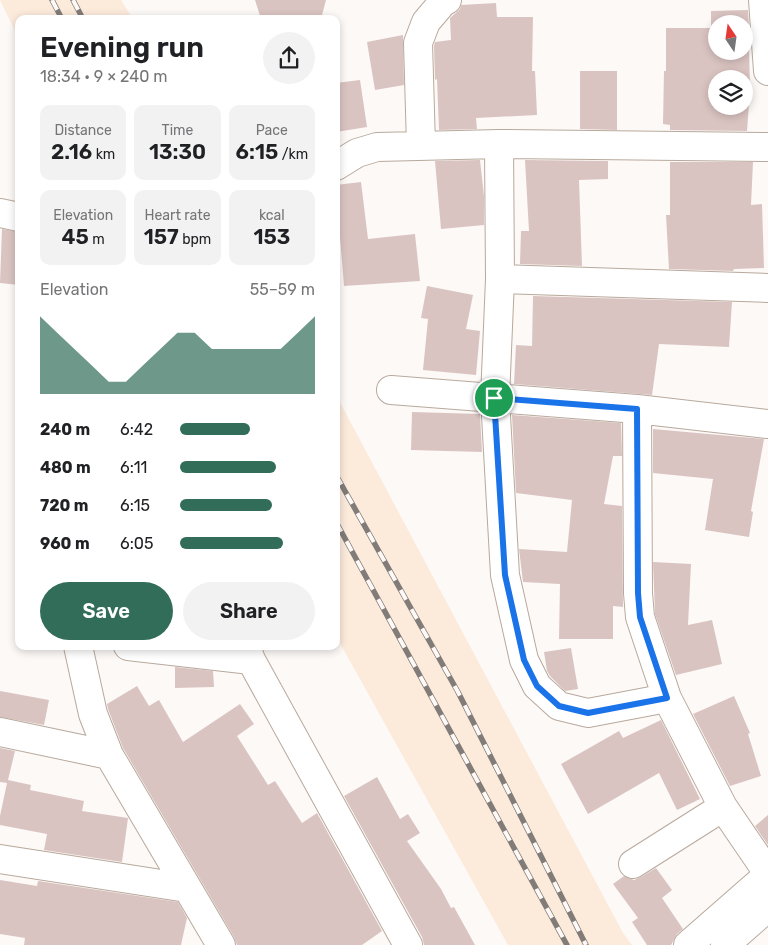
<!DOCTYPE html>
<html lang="en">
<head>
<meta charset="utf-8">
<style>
  :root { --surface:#fff; --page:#f2f2f2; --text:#202124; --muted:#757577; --accent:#316d58 }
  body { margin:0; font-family:Rubik,sans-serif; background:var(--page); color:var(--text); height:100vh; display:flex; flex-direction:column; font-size:19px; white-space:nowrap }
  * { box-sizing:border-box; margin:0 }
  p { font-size:16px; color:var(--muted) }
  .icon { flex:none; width:28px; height:28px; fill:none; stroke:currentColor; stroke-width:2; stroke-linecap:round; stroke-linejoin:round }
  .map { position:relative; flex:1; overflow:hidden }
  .drawer { position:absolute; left:15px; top:15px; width:325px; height:635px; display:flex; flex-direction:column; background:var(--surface); border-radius:10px; box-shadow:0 2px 8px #0003 }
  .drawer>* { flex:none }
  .needle { width:32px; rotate:347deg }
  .controls { position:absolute; left:708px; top:15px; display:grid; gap:10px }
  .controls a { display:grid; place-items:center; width:45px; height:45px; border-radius:50%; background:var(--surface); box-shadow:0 2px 8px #0003; font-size:25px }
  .pin { position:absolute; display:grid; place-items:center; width:42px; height:42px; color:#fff; margin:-21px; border:2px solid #fff; border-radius:50%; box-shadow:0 1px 5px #0007 }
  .round { display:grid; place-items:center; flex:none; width:52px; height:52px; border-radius:26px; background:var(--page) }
  .overview { display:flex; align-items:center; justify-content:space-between; height:85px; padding:0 25px }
  h1 { font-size:28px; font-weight:600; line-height:38px }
  .figures { display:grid; grid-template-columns:repeat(3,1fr); gap:8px; height:85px; padding:5px 25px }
  .figures div { display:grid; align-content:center; border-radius:10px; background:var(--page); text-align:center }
  .figures b { font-size:21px; font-weight:600 }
  .figures small { font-size:14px; font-weight:400 }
  .figures p { font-size:14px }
  .chart { height:140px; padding:10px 25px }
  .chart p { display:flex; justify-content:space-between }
  .chart svg { width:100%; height:90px; margin-top:5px; fill:var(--accent); opacity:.7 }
  .button { display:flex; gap:10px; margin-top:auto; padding:10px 25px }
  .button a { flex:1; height:58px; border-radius:30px; background:var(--accent); color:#fff; font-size:20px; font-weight:600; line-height:58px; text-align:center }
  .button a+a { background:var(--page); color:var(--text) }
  ul { padding:0 25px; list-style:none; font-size:16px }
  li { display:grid; grid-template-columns:80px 60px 1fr; align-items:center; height:38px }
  li i { height:12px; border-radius:6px; background:var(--accent) }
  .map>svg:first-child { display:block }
  .built { fill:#fceadb }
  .building { fill:#dac4c2; fill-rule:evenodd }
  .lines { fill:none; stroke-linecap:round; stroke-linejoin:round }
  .minor-casing { stroke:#b8a99c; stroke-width:30 }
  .secondary-casing { stroke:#b8a99c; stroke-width:30 }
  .minor { stroke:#fff; stroke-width:28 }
  .secondary { stroke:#fff; stroke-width:28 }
  .rail-casing { stroke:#827c79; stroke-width:5.5 }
  .rail { stroke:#fdf9f7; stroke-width:4; stroke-dasharray:11; stroke-linecap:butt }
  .route-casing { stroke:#fff; stroke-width:10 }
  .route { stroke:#1a73e8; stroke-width:6 }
</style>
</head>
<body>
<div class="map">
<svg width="768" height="945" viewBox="0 0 768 945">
  <rect width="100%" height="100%" fill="#fdf9f7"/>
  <path class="built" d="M0 0H121L133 19H19V39Z
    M336 395 623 933 632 945H508L336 636Z"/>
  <path class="building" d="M255 0H326L321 19H261Z
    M496 3 497 17H533L532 71H535L537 115 476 118 477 129 439 130 437 79 435 80 434 46 435 42 451 40 450 18 460 9 461 5Z
    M748 10 750 44H749L750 90 747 131 670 130V125L663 124 664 71H666V28H711V11ZM716 24H744V51H716ZM716 79H744V106H716Z
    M403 35 404 85 375 90 367 42Z
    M580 71H617V130L580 129Z
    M360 80 367 127 336 132V83Z
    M480 160 484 196V225L441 229 435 161Z
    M525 160 608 161V179L579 180 582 266 520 264 521 231H529Z
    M670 162H753L751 205 762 204 764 268 734 269 733 271 669 269 666 215H670Z
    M361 182 368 239 415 234 420 281 344 286 340 237 336 238V185Z
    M2 229 19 232V285L0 283Z
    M427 286 473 295 466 329 480 331 476 375 423 370 428 319 421 318Z
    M533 296 732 302 729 347 659 344 652 395 514 384 516 345 532 346Z
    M412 412 480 414 482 452 411 450Z
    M512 415 621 423 622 456H613L604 504 622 506 623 607 613 606V639H559L560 584 523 582 519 549 567 552 572 500 516 493Z
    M653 429 764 439 751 511 753 512 749 537 705 530 713 479 653 473Z
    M653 562 691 564 688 625 712 620 722 664 676 675 655 614Z
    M571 648 578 689 565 691 550 676 547 671 544 652Z
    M175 667 213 671 214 687 175 688Z
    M137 686 149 706 159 700 183 742 240 704 254 724 237 736 268 785 275 781 302 823 317 813 382 931 362 945H237L234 937 123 748 108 709 107 704Z
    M0 691 49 700 44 725 0 717Z
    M734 696 750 733 748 734 761 776 730 786 693 714Z
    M661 720 700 799 677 810 659 773 588 814 561 764 619 731 623 738Z
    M0 748 15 751 8 780 31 785 30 790 84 801 82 811 128 818 122 862 44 850 47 834 0 825V816L7 783 0 782Z
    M377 777 400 819 408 814 420 833 407 841 441 889 451 908 454 907 475 945H424L422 937 344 796Z
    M768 815V845L755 826Z
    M656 868 672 890 662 898 683 929 677 934 671 945H647L632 922 638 918 613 884 624 876 634 880 641 877Z
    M0 880 37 886 38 881 178 902 187 918 181 945H24L25 938 0 934Z"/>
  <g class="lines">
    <g class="minor-casing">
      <path id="minor" d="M763 0 768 71
        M499 144 500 279 495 398 505 575 524 660 537 686 559 706 588 713 667 698
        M421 145 418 43 426 22 443 2 447 0
        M336 166 357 153 377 147 499 144 768 147
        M0 213 19 217
        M500 279 768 288
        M391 390 637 409 768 424
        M637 409 638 593 640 617 667 698 723 807 768 873
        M78 646 93 714 109 755 221 945
        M128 646 251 660
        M246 646 251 660 408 945
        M0 732 109 755
        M0 859 187 888
        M633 864 723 807
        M688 945 768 875"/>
    </g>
    <g class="secondary-casing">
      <path id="secondary" d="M725 945 768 907"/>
    </g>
    <use href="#minor" class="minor"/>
    <use href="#secondary" class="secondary"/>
    <g class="rail-casing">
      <path id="rail" d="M52 0 62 19
        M73 0 83 19
        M336 475 458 692 586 945
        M336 522 567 945"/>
    </g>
    <use href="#rail" class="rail"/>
  </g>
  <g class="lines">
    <g class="route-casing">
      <path id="route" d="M494 398 637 409 638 593 640 617 667 698 588 713 559 706 537 686 524 660 505 575Z"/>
    </g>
    <use href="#route" class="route"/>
  </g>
</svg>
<div class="controls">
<a><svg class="needle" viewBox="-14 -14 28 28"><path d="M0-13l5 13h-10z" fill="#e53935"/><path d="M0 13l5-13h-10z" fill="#757577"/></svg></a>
<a><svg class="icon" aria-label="layers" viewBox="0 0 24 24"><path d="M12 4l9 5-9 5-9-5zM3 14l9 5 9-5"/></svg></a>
</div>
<div class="pin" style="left:494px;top:398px;background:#1e9e55"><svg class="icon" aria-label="arrive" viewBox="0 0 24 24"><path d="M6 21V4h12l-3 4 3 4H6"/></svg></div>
<section class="drawer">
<div class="overview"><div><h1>Evening run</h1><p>18:34 · 9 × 240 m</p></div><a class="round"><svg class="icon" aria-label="share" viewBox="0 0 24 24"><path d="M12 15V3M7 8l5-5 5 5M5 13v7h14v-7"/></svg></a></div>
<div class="figures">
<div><p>Distance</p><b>2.16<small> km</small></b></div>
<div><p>Time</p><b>13:30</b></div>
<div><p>Pace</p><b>6:15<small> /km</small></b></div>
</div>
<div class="figures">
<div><p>Elevation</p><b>45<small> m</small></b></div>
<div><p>Heart rate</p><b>157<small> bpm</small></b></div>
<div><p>kcal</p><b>153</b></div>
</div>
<div class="chart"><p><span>Elevation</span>55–59 m</p>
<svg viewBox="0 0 160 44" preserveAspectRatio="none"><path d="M0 44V6L10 14L20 22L30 30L40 38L50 38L60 30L70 22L80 14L90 14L100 22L110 22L120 22L130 22L140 22L150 14L160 6V44z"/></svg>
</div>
<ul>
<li><b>240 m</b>6:42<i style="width:52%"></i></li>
<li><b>480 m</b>6:11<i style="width:71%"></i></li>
<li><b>720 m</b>6:15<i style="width:68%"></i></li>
<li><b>960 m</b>6:05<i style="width:76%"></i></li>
</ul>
<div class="button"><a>Save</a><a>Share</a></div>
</section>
</div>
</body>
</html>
